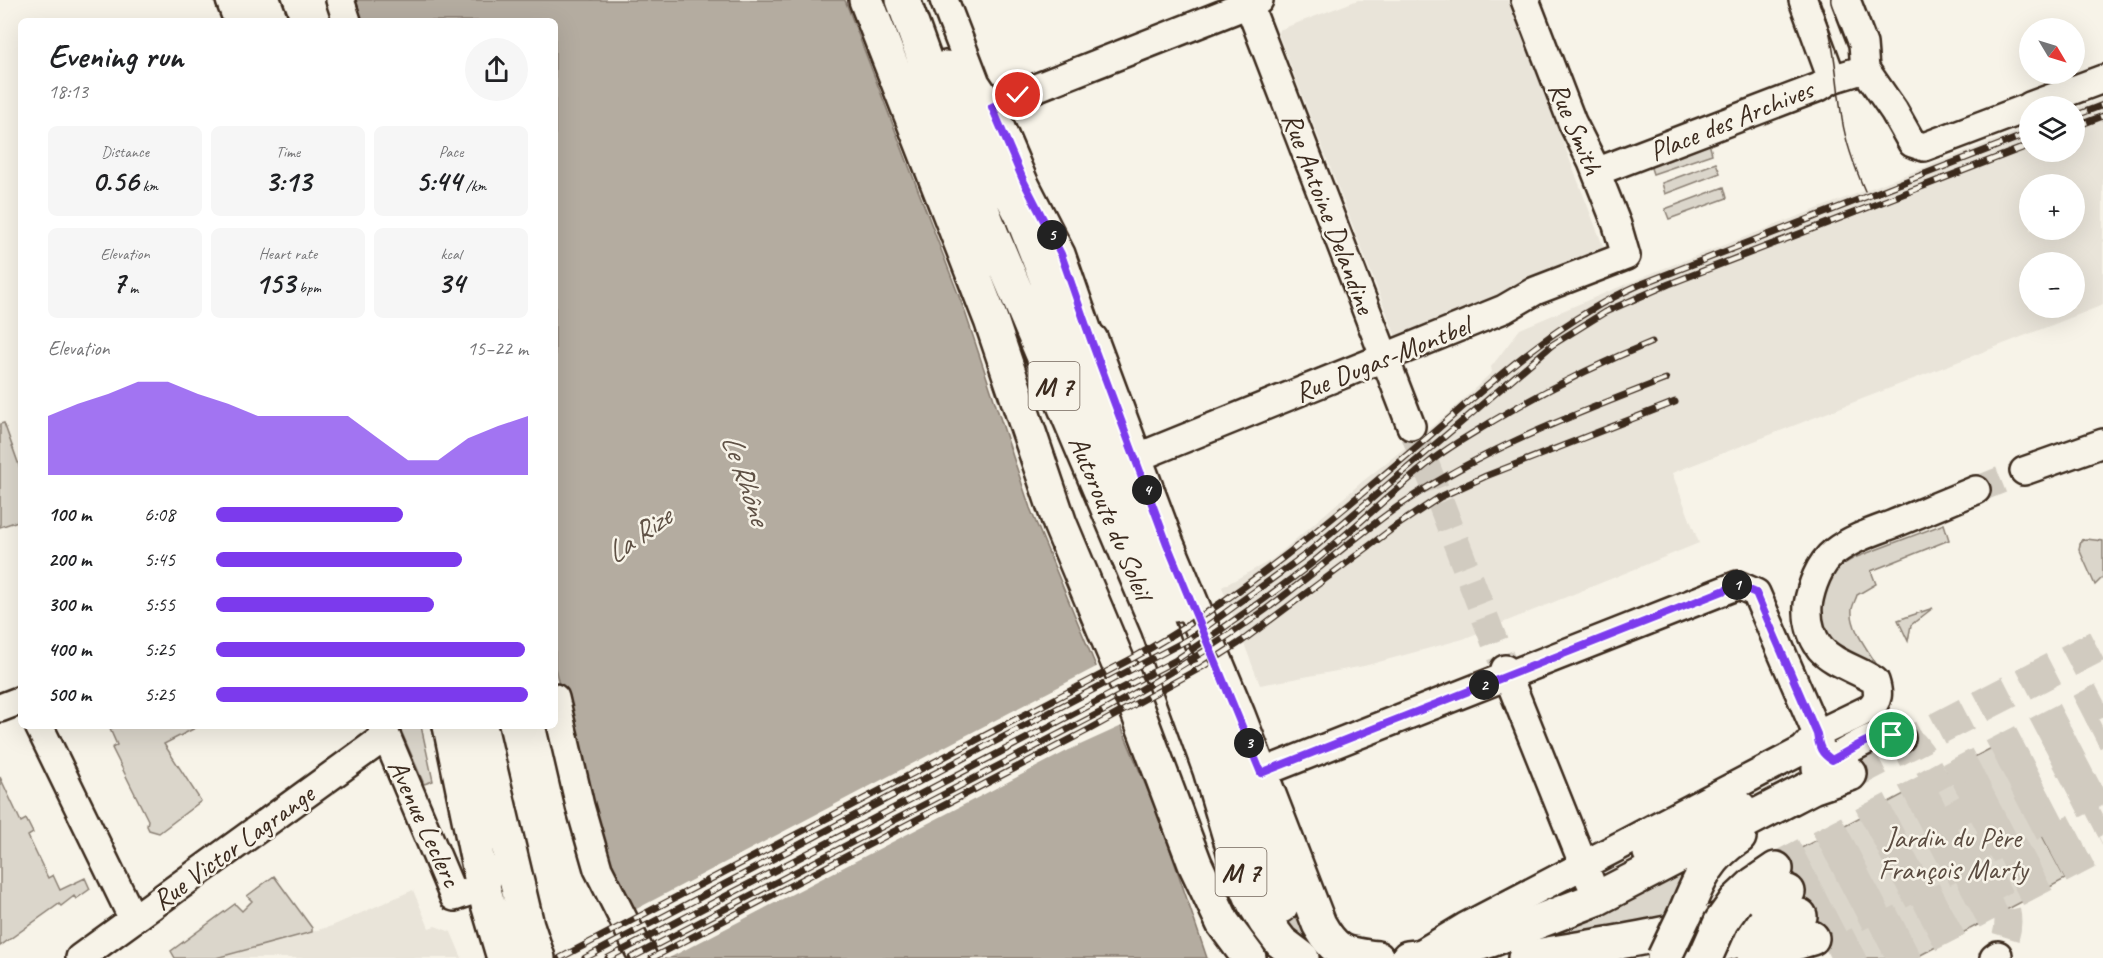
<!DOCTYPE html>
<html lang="en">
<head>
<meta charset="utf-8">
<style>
  :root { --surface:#fff; --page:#f6f6f6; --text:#202124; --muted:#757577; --accent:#7c3aed }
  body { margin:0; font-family:Caveat,sans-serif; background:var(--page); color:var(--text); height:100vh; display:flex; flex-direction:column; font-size:22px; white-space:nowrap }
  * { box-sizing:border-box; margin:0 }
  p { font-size:20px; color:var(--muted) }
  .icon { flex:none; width:33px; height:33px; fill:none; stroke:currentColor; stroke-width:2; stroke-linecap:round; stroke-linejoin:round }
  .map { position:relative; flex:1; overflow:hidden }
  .drawer { position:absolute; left:18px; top:18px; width:540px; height:711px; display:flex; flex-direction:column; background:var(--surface); border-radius:9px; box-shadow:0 6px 24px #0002 }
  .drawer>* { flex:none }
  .needle { width:39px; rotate:128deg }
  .controls { position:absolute; left:2019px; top:18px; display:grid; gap:12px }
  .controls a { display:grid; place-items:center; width:66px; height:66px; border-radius:50%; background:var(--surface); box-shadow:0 6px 24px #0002; font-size:30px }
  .pin { position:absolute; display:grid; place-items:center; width:51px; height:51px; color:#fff; margin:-26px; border:3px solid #fff; border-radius:50%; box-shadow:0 2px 6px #0007 }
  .km { position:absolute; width:30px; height:30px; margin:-15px; border-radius:50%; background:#222; color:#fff; font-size:16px; line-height:30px; text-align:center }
  .round { display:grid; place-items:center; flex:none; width:63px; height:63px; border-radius:32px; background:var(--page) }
  .head { display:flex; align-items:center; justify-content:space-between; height:102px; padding:0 30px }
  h1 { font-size:33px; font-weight:700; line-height:45px }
  .metrics { display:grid; grid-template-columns:repeat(3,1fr); gap:9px; height:102px; padding:6px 30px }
  .metrics div { display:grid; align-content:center; border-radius:9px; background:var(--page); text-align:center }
  .metrics b { font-size:30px; font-weight:700 }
  .metrics small { font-size:16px; font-weight:400 }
  .metrics p { font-size:16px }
  .chart { height:168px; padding:12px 30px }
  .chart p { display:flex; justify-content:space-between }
  .chart svg { width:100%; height:108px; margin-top:6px; fill:var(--accent); opacity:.7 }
  ul { padding:0 30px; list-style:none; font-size:20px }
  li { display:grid; grid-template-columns:96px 72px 1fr; align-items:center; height:45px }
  li i { height:15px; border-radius:8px; background:var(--accent) }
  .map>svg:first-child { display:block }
  .built { fill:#e9e4d9; fill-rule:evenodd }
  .green { fill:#dbd6cb; stroke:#8b8074; stroke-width:1.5 }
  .water { fill:#b4aca0; stroke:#84786c; stroke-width:1.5 }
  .pier { fill:#f7f3e8 }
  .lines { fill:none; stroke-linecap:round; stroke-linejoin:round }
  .minor-tunnel { stroke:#d1cbc0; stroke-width:27; stroke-dasharray:27 14; stroke-linecap:butt }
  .major-tunnel { stroke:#d1cbc0; stroke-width:33; stroke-dasharray:33 16; stroke-linecap:butt }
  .highway-tunnel { stroke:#d1cbc0; stroke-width:33; stroke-dasharray:33 16; stroke-linecap:butt }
  .minor-casing { stroke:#3b2a1e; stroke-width:32 }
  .major-casing { stroke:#3b2a1e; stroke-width:38 }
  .highway-casing { stroke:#3b2a1e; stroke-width:38 }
  .minor { stroke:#f7f3e8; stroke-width:27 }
  .major { stroke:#f7f3e8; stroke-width:33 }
  .highway { stroke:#f7f3e8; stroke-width:33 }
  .tram { stroke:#3b2a1e; stroke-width:1.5 }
  .rail-casing { stroke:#3b2a1e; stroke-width:7 }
  .rail { stroke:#f7f3e8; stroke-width:4.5; stroke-dasharray:14; stroke-linecap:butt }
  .major-bridge-casing { stroke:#3b2a1e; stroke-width:38; stroke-linecap:butt }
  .major-bridge { stroke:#f7f3e8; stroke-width:33 }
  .route-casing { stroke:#fff; stroke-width:12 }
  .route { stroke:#7c3aed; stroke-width:8 }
  .labels { text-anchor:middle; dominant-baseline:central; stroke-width:5; stroke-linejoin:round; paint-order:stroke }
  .shield { fill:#f7f3e8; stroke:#73665b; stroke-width:1.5 }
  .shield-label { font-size:27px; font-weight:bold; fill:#3b2a1e }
  .street-label { font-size:28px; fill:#3b2a1e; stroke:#f7f3e8 }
  .park-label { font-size:28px; fill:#5b4c41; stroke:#f7f3e8 }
  .water-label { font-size:30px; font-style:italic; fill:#5f5145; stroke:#f7f3e8 }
</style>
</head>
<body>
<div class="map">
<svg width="2103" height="958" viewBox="0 0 2103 958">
  <rect width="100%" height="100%" fill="#f7f3e8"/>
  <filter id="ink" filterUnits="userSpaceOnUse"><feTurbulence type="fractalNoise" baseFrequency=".0167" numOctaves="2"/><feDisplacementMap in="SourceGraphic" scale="12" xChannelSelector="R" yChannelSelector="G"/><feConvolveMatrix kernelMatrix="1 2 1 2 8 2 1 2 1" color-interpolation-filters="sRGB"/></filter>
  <g filter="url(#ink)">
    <path class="built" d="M1358 0H1508L1605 251 1603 257 1396 337 1278 33 1279 30Z
      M2103 97V305L1672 473 1699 543 1463 639 1364 666 1260 685 1222 587 1273 559 1363 481 1449 413 1492 372 1491 367 1520 329 1657 271 2029 127 2030 152H2074L2075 109ZM2074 184V230H2030V184ZM2030 262H2074V308H2030Z
      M413 890 429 928 435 926 451 932 462 958H216L332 926Z"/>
    <path class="green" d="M1709 143 1712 154 1653 174 1650 165Z
      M1716 163 1720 173 1665 194 1662 183Z
      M1724 187 1727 198 1669 219 1665 209Z
      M4 423 21 471V520L0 527V424Z
      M1944 524 1949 540 1871 571 1876 584 1857 595C1856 599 1853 604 1852 609 1850 629 1869 651 1878 667L1839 646 1828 633 1820 615 1821 595 1827 580 1837 568 1854 558Z
      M2086 539 2103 541V577L2095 585 2079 549 2081 540Z
      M1933 608 1911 625 1908 641 1898 620Z
      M116 726H199L164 744 201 801 159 833 149 830 147 826 148 820 112 748 117 745 110 729Z
      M399 726H421L433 781 424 784Z
      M2001 743 2016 769 2009 773 2065 879 1915 958H1840L1786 856Z
      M0 777 21 822 26 819 33 833 28 836 48 878 53 875 60 890 85 878 90 889 76 899 74 896 61 906 59 904 0 946Z
      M1703 850 1673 917 1534 941Z
      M274 876 312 928V932L216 958H175L171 951 235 904 242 911 252 901 247 896Z"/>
    <path class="water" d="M349 0H845L965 312 1030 508 1160 820 1207 958H651L592 829 555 668V21H357Z"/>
    <path class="pier" d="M1098 666 1124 725 1069 750 669 958H648L625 915Z"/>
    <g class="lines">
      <path class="minor-tunnel" d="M1411 426 1505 669
        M1976 490 2024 471
        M1901 738 1914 744 1921 753 2006 908C2011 926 2006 939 1998 955"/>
      <path class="major-tunnel" d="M1850 774 2103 643
        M1776 869 2103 699
        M1281 906 1304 958
        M1812 938 2103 787
        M1885 958 2103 845"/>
      <path class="highway-tunnel" d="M1788 892 2103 728
        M1800 916 2103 758
        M1830 958 2103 816"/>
      <g class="minor-casing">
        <path id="minor" d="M340 0 347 21
          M944 0 976 83 992 107 1024 182 1061 254 1091 340
          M1247 0 1411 426
          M1803 0 1832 79
          M1846 0 1863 44 1865 69 1894 111 1912 143 1924 147 2030 107
          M2030 106 2103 79
          M992 107 1010 98 1259 0
          M1596 172 1819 87 1832 79 1865 69
          M1136 458 1504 309 1535 291 1626 256 1617 225 1592 162 1572 122 1525 0
          M2024 471 2103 443
          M1505 669 1590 881
          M555 698 580 806 598 869 643 958
          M0 708 21 700
          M39 726 133 919
          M382 726 454 897 483 887 493 870
          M1816 768C1834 760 1864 738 1882 735 1889 734 1895 736 1901 738
          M1261 773 1738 585 1756 593 1817 734C1819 747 1821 753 1832 760
          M1647 853 1742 806
          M1420 954 1465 927 1803 750 1817 734 1869 709C1879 700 1879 693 1875 681 1858 669 1834 664 1820 648 1811 636 1807 620 1808 605 1811 587 1819 564 1834 552 1851 539 1872 532 1891 525 1920 513 1948 502 1976 490
          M80 958 386 736
          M1994 958 1998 955"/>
      </g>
      <g class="major-casing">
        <path id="major" d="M233 0 241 21
          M263 0 271 21
          M1091 340 1167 544 1238 715 1319 924C1335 953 1344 954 1377 958
          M1201 678 1281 906
          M450 726 483 887 504 958
          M480 726 527 925 538 958
          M1736 901 1754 884 1776 869
          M1684 916C1698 882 1707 857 1739 837
          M1408 958 1444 954 1491 940 1596 899 1812 787 1850 774"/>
      </g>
      <g class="highway-casing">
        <path id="highway" d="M866 0 991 320 1060 524 1130 691 1195 864 1223 923 1249 958
          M903 0 945 116 993 237 1158 627 1210 770 1239 868 1254 903 1265 921 1281 942 1302 958
          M946 68 1034 239
          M1023 219 1175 605
          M1754 955 1812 938
          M1525 958C1591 946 1666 937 1729 917 1749 911 1769 901 1788 892
          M1666 958 1755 936 1800 916"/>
      </g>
      <use href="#minor" class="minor"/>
      <use href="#major" class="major"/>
      <use href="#highway" class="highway"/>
      <path class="tram" d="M1820 0C1835 39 1836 78 1842 119 1846 144 1855 168 1865 191"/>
      <g class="rail-casing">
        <path id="rail" d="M2074 116 2103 105
          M2074 127 2103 116
          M560 958 1133 658C1239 599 1329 522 1420 444 1490 384 1553 323 1639 285L2030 133
          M585 958 1189 639 1309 552 1552 345 1605 312 1669 284 2030 145
          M608 958 1176 660C1224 628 1272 595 1317 559 1356 527 1392 492 1431 461 1450 446 1472 434 1493 421 1544 391 1597 364 1652 342
          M631 958 1107 709C1162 678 1214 647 1265 610 1318 571 1367 525 1423 490 1499 443 1583 411 1666 379
          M652 958 1090 729 1202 667 1242 641 1396 526 1440 497 1486 476 1675 402"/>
      </g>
      <use href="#rail" class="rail"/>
      <g class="major-bridge-casing">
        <path id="major-bridge" d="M1664 958 1684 916
          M1705 958 1721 922 1736 901"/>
      </g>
      <use href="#major-bridge" class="major-bridge"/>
    </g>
  </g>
  <g class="lines" filter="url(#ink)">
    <g class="route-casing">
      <path id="route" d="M1018 95 992 107 1024 182 1061 254 1091 340 1167 544 1261 773 1738 585 1756 593 1817 734C1819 747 1821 753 1832 760 1851 750 1870 735 1892 735"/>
    </g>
    <use href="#route" class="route"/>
  </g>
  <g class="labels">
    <g class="shield">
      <rect x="1028.5" y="362" width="51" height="48" rx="4.5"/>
      <rect x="1215.5" y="848" width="51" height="48" rx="4.5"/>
    </g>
    <g class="shield-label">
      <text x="1054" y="386">M 7</text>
      <text x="1241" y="872">M 7</text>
    </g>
    <g class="street-label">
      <text transform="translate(1731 120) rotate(-22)">Place des Archives</text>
      <text transform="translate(1576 128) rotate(67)">Rue Smith</text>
      <text transform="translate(1329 213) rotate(69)">Rue Antoine Delandine</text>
      <text transform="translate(1382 359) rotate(-22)">Rue Dugas-Montbel</text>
      <text transform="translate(1111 517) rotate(67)">Autoroute du Soleil</text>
      <text transform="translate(425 823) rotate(65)">Avenue Leclerc</text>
      <text transform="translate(233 847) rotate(-36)">Rue Victor Lagrange</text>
    </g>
    <g class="park-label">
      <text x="1953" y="837">Jardin du Père<tspan x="1953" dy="32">François Marty</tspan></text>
    </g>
    <g class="water-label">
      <text transform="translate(746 479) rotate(71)">Le Rhône</text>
      <text transform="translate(638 535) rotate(-36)">La Rize</text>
    </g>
  </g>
</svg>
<div class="controls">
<a><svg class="needle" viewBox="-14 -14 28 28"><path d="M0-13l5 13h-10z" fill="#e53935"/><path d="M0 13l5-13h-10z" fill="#757577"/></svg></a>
<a><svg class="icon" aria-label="layers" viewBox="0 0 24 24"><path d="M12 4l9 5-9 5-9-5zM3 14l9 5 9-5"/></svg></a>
<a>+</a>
<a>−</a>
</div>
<div class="pin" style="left:1892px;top:735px;background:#1e9e55"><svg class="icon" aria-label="arrive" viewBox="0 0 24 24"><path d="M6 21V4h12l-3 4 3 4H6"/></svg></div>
<div class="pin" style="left:1018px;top:95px;background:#d93025"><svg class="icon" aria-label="check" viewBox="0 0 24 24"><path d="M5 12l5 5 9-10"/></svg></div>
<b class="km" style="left:1737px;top:585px">1</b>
<b class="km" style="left:1484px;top:685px">2</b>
<b class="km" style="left:1249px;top:743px">3</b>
<b class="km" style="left:1147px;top:490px">4</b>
<b class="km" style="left:1052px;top:235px">5</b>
<section class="drawer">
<div class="head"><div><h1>Evening run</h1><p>18:13</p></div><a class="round"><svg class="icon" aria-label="share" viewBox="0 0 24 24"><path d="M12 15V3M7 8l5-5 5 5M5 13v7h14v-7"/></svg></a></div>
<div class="metrics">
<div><p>Distance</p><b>0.56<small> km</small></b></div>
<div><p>Time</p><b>3:13</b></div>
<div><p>Pace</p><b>5:44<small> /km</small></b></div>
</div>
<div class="metrics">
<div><p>Elevation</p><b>7<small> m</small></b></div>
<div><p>Heart rate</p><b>153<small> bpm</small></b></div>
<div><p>kcal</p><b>34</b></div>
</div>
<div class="chart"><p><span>Elevation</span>15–22 m</p>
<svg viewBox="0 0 160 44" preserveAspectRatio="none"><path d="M0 44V20L10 15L20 11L30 6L40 6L50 11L60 15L70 20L80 20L90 20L100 20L110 29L120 38L130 38L140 29L150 24L160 20V44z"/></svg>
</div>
<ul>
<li><b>100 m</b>6:08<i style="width:60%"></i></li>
<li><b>200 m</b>5:45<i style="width:79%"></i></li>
<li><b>300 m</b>5:55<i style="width:70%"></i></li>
<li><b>400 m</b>5:25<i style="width:99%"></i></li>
<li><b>500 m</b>5:25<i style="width:100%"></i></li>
</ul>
</section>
</div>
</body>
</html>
